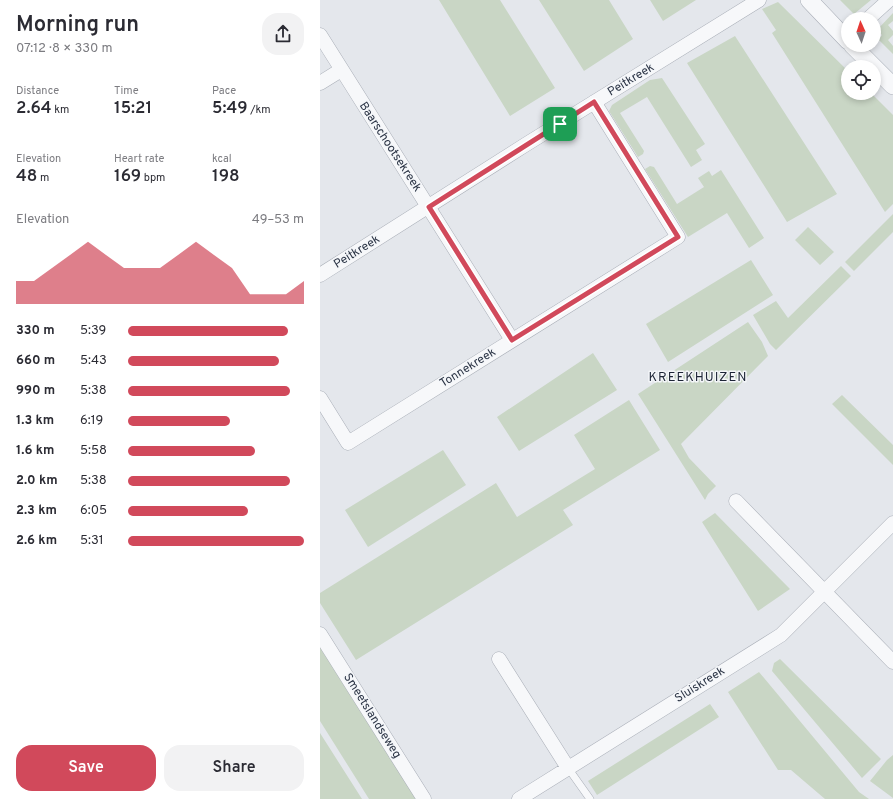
<!DOCTYPE html>
<html lang="en">
<head>
<meta charset="utf-8">
<style>
  :root { --surface:#fff; --page:#f2f2f3; --text:#2b2b33; --muted:#7c7c81; --accent:#d1495b }
  body { margin:0; font-family:Overpass,sans-serif; background:var(--page); color:var(--text); height:100vh; display:flex; flex-direction:column; font-size:15px; white-space:nowrap }
  * { box-sizing:border-box; margin:0 }
  p { font-size:13px; color:var(--muted) }
  .icon { flex:none; width:22px; height:22px; fill:none; stroke:currentColor; stroke-width:2; stroke-linecap:round; stroke-linejoin:round }
  .map { position:relative; flex:1; overflow:hidden }
  .sheet { display:flex; flex-direction:column; background:var(--surface); width:320px }
  .sheet>* { flex:none }
  .needle { width:26px; rotate:357deg }
  .fabs { position:absolute; left:521px; top:12px; display:grid; gap:8px }
  .fabs a { display:grid; place-items:center; width:40px; height:40px; border-radius:50%; background:var(--surface); box-shadow:0 2px 6px #0003; font-size:20px }
  .pin { position:absolute; display:grid; place-items:center; width:34px; height:34px; color:#fff; margin:-17px; border-radius:8px; box-shadow:0 2px 6px #0006 }
  .round { display:grid; place-items:center; flex:none; width:42px; height:42px; border-radius:16px; background:var(--page) }
  .head { display:flex; align-items:center; justify-content:space-between; height:68px; padding:0 16px }
  h1 { font-size:22px; font-weight:600; line-height:30px }
  .metrics { display:grid; grid-template-columns:repeat(3,1fr); gap:6px; height:68px; padding:4px 16px }
  .metrics div { display:grid; align-content:center }
  .metrics b { font-size:17px; font-weight:600 }
  .metrics small { font-size:11px; font-weight:400 }
  .metrics p { font-size:11px }
  .chart { height:112px; padding:8px 16px }
  .chart p { display:flex; justify-content:space-between }
  .chart svg { width:100%; height:72px; margin-top:4px; fill:var(--accent); opacity:.7 }
  .primary-button { display:flex; gap:8px; margin-top:auto; padding:8px 16px }
  .primary-button a { flex:1; height:46px; border-radius:16px; background:var(--accent); color:#fff; font-size:16px; font-weight:600; line-height:46px; text-align:center }
  .primary-button a+a { background:var(--page); color:var(--text) }
  ul { padding:0 16px; list-style:none; font-size:13px }
  li { display:grid; grid-template-columns:64px 48px 1fr; align-items:center; height:30px }
  li i { height:10px; border-radius:5px; background:var(--accent) }
  main { display:flex; flex:1; min-height:0 }
  .map>svg:first-child { display:block }
  .green { fill:#c9d6c5 }
  .lines { fill:none; stroke-linecap:round; stroke-linejoin:round }
  .service-casing { stroke:#a9aeb7; stroke-width:8 }
  .minor-casing { stroke:#a9aeb7; stroke-width:15 }
  .tertiary-casing { stroke:#a9aeb7; stroke-width:18 }
  .service { stroke:#f7f8fa; stroke-width:7 }
  .minor { stroke:#f7f8fa; stroke-width:14 }
  .tertiary { stroke:#f7f8fa; stroke-width:17 }
  .route-casing { stroke:#fff; stroke-width:8 }
  .route { stroke:#d1495b; stroke-width:5 }
  .labels { text-anchor:middle; dominant-baseline:central; stroke-width:3; stroke-linejoin:round; paint-order:stroke }
  .street-label { font-size:12px; fill:#2b3445; stroke:#f4f6f9 }
  .neighbourhood-label { font-size:13px; letter-spacing:1px; fill:#1d2536; stroke:#f4f6f9 }
</style>
</head>
<body>
<main>
<section class="sheet">
<div class="head"><div><h1>Morning run</h1><p>07:12 · 8 × 330 m</p></div><a class="round"><svg class="icon" aria-label="share" viewBox="0 0 24 24"><path d="M12 15V3M7 8l5-5 5 5M5 13v7h14v-7"/></svg></a></div>
<div class="metrics">
<div><p>Distance</p><b>2.64<small> km</small></b></div>
<div><p>Time</p><b>15:21</b></div>
<div><p>Pace</p><b>5:49<small> /km</small></b></div>
</div>
<div class="metrics">
<div><p>Elevation</p><b>48<small> m</small></b></div>
<div><p>Heart rate</p><b>169<small> bpm</small></b></div>
<div><p>kcal</p><b>198</b></div>
</div>
<div class="chart"><p><span>Elevation</span>49–53 m</p>
<svg viewBox="0 0 160 44" preserveAspectRatio="none"><path d="M0 44V30L10 30L20 22L30 14L40 6L50 14L60 22L70 22L80 22L90 14L100 6L110 14L120 22L130 38L140 38L150 38L160 30V44z"/></svg>
</div>
<ul>
<li><b>330 m</b>5:39<i style="width:91%"></i></li>
<li><b>660 m</b>5:43<i style="width:86%"></i></li>
<li><b>990 m</b>5:38<i style="width:92%"></i></li>
<li><b>1.3 km</b>6:19<i style="width:58%"></i></li>
<li><b>1.6 km</b>5:58<i style="width:72%"></i></li>
<li><b>2.0 km</b>5:38<i style="width:92%"></i></li>
<li><b>2.3 km</b>6:05<i style="width:68%"></i></li>
<li><b>2.6 km</b>5:31<i style="width:100%"></i></li>
</ul>
<div class="primary-button"><a>Save</a><a>Share</a></div>
</section>
<div class="map">
<svg width="573" height="799" viewBox="0 0 573 799">
  <rect width="100%" height="100%" fill="#e4e7ec"/>
  <path class="green" d="M119 0H180L235 88 190 116Z
    M219 0H289L313 39 264 71Z
    M330 0H376L343 21Z
    M520 0H551L534 14Z
    M458 2 528 71V93H551L573 115V204L565 212 452 33 456 30 442 9Z
    M573 13V21L568 25 573 31V35L568 40 573 46V54L558 39 562 35 557 30Z
    M415 36 517 194 467 222 367 63Z
    M342 78 385 144 376 150 382 160 371 167 327 97 300 113 324 151 323 154 318 157 289 111 292 105 330 80Z
    M330 166 334 167 357 204 384 187 378 178 389 171 392 176 401 170 444 238 429 248 407 213 368 237 325 169Z
    M573 214V232L534 271 525 262Z
    M488 227 514 252 500 265 475 240Z
    M431 260 453 295 348 362 326 324Z
    M521 266 531 276 456 350 450 344 433 315 456 301 468 318Z
    M428 322 442 342 448 356 361 444 369 458 396 486 388 494 385 500 318 394Z
    M273 353 297 390 199 451 177 417Z
    M522 395 573 445V465L512 404Z
    M309 400 340 450 243 510 253 525 36 660 0 603V593L176 483 197 517 275 469 254 435Z
    M123 450 146 485 48 547 25 510Z
    M395 513 470 589 438 611 382 522Z
    M0 644 97 799H49L0 721Z
    M460 659 561 759 542 778 452 671 454 663Z
    M439 672 539 792 549 799H505L471 770H458L408 692Z
    M390 704 399 717 277 795 268 781Z
    M0 733 42 799H0Z
    M573 755V798L550 781 567 760Z"/>
  <g class="lines">
    <g class="service-casing">
      <path id="service" d="M248 768 270 799"/>
    </g>
    <g class="minor-casing">
      <path id="minor" d="M548 19 569 0
        M0 35 192 340
        M0 83 21 70
        M0 275 205 145 439 0
        M0 398 28 443 358 237 274 102
        M416 501 573 662
        M0 634 104 799
        M179 659 248 768
        M199 799 461 635 573 523"/>
    </g>
    <g class="tertiary-casing">
      <path id="tertiary" d="M489 0 528 41
        M532 45 573 86"/>
    </g>
    <use href="#service" class="service"/>
    <use href="#minor" class="minor"/>
    <use href="#tertiary" class="tertiary"/>
  </g>
  <g class="lines">
    <g class="route-casing">
      <path id="route" d="M274 102 358 237 192 340 109 207Z"/>
    </g>
    <use href="#route" class="route"/>
  </g>
  <g class="labels">
    <g class="street-label">
      <text transform="translate(311 80) rotate(-31)">Peitkreek</text>
      <text transform="translate(70 147) rotate(57)">Baarschootsekreek</text>
      <text transform="translate(37 252) rotate(-32)">Peitkreek</text>
      <text transform="translate(148 368) rotate(-32)">Tonnekreek</text>
      <text transform="translate(380 685) rotate(-32)">Sluiskreek</text>
      <text transform="translate(52 716) rotate(58)">Smeetslandseweg</text>
    </g>
    <g class="neighbourhood-label">
      <text x="378" y="378">KREEKHUIZEN</text>
    </g>
  </g>
</svg>
<div class="fabs">
<a><svg class="needle" viewBox="-14 -14 28 28"><path d="M0-13l5 13h-10z" fill="#e53935"/><path d="M0 13l5-13h-10z" fill="#7c7c81"/></svg></a>
<a><svg class="icon" aria-label="locate" viewBox="0 0 24 24"><circle cx="12" cy="12" r="6"/><path d="M12 2v4M12 18v4M2 12h4M18 12h4"/></svg></a>
</div>
<div class="pin" style="left:240px;top:124px;background:#1e9e55"><svg class="icon" aria-label="arrive" viewBox="0 0 24 24"><path d="M6 21V4h12l-3 4 3 4H6"/></svg></div>
</div>
</main>
</body>
</html>
